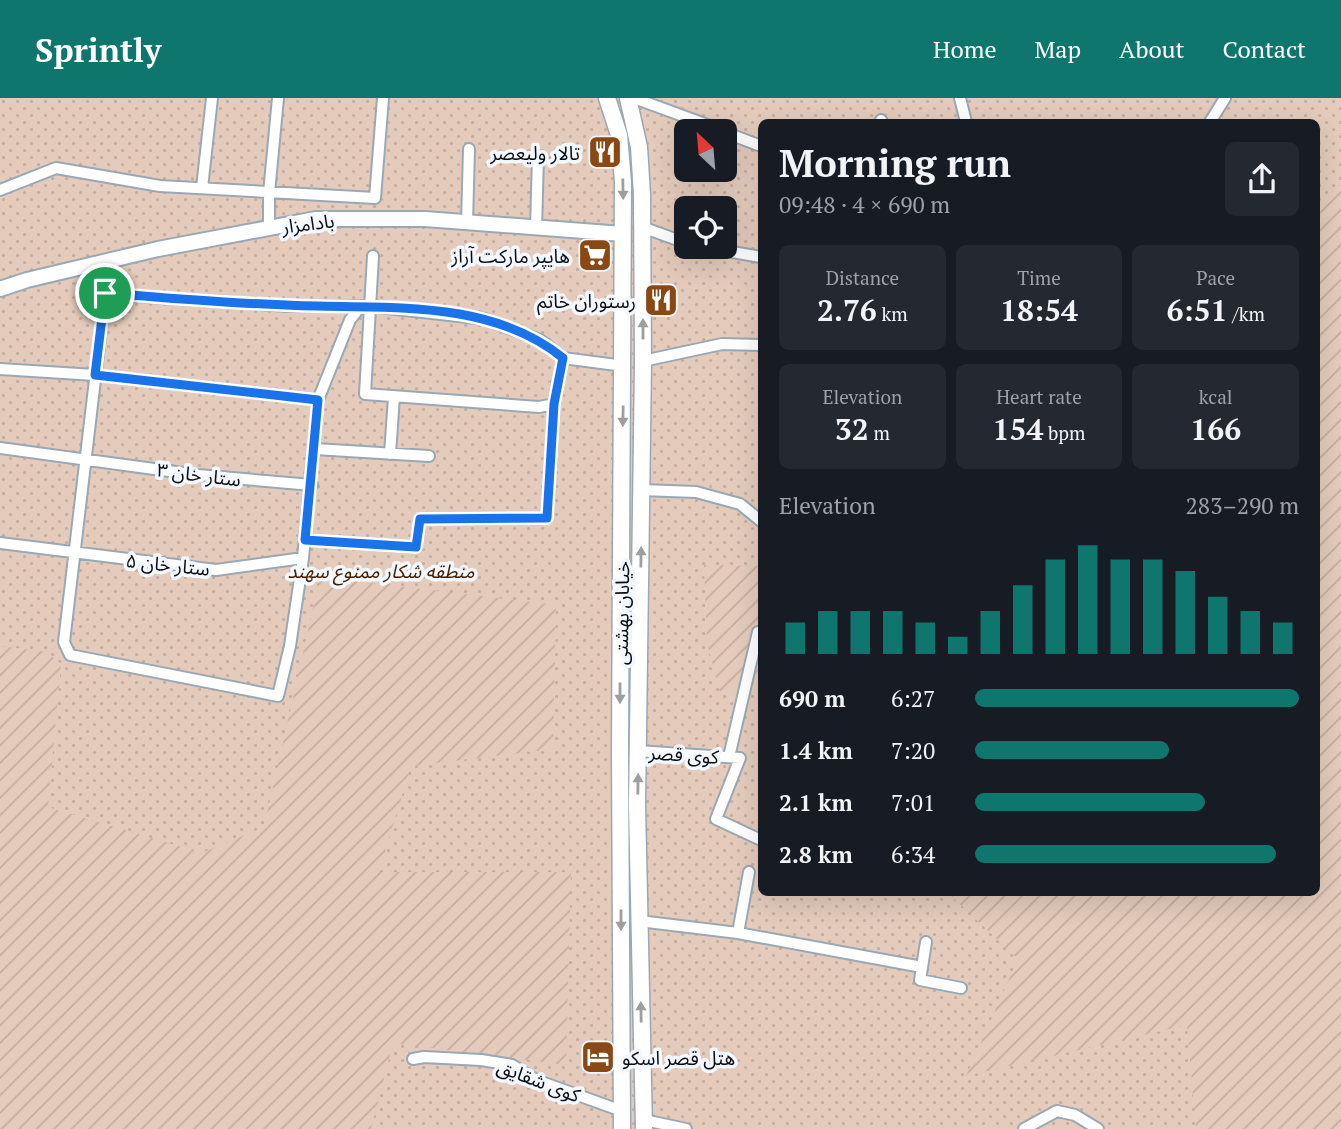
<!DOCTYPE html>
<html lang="en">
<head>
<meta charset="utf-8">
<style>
  :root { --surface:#171b24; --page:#242831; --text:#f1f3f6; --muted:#9ea1a6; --accent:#0f766e }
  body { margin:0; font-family:"PT Serif","Noto Sans Arabic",serif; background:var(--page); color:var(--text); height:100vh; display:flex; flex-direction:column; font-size:26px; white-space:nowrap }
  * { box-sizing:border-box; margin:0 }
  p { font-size:23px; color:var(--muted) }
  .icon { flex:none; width:38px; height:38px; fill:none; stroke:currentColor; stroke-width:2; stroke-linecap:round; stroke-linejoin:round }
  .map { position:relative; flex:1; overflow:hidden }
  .drawer { position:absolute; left:758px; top:21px; width:562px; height:777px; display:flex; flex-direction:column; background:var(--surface); border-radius:10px; box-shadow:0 7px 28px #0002 }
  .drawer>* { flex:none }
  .needle { width:46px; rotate:334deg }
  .buttons { position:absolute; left:674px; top:21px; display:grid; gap:14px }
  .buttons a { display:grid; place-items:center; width:63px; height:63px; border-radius:10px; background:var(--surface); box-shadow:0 7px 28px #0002; font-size:35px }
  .pin { position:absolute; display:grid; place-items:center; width:60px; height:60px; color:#fff; margin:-30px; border:4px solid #fff; border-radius:50%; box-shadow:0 2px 7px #0007 }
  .round { display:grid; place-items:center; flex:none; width:74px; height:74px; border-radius:10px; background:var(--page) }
  .summary { display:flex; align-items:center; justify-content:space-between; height:119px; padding:0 21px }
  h1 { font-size:38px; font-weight:700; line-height:52px }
  .figures { display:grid; grid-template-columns:repeat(3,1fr); gap:10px; height:119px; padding:7px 21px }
  .figures div { display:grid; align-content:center; border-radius:10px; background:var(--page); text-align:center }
  .figures b { font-size:30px; font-weight:700 }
  .figures small { font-size:19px; font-weight:400 }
  .figures p { font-size:19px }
  .chart { height:196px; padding:14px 21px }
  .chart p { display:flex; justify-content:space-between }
  .chart svg { width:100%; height:126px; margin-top:7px; stroke:var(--accent); stroke-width:6 }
  ul { padding:0 21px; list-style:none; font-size:23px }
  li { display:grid; grid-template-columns:112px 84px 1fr; align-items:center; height:52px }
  li i { height:18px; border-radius:9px; background:var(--accent) }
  header { display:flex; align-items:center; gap:42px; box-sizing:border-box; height:98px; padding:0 35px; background:var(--accent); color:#fff }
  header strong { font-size:33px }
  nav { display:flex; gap:38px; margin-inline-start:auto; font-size:24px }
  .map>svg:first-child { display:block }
  .grass { fill:url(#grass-dots); fill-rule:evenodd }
  .garden { fill:url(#garden-furrows) }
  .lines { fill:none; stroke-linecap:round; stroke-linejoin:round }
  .minor-casing { stroke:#9aa8b3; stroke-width:14 }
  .tertiary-casing { stroke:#9aa8b3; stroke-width:18 }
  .secondary-casing { stroke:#9aa8b3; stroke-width:19 }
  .minor { stroke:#fff; stroke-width:10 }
  .tertiary { stroke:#fff; stroke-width:14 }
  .secondary { stroke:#fff; stroke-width:16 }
  .oneway { fill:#9d9ea0 }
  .route-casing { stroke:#fff; stroke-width:14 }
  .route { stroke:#1a73e8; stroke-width:9 }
  .labels { text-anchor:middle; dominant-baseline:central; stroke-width:7; stroke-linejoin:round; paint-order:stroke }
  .poi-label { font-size:19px; fill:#090d11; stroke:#f2f8fd; text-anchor:end }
  .street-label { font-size:19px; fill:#090d11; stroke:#f2f8fd }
  .park-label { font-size:19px; font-style:italic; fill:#441e00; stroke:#f2f8fd }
</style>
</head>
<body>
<header>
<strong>Sprintly</strong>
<nav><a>Home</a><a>Map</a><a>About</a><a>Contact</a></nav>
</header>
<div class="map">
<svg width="1341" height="1031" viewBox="0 0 1341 1031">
  <defs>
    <pattern id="grass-dots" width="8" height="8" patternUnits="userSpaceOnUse" patternTransform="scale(1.75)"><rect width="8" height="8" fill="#e4cbbc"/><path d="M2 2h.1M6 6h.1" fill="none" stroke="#c2ada1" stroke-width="1.8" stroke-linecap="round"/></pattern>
    <pattern id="garden-furrows" width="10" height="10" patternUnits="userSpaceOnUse" patternTransform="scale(1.75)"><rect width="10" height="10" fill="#e4cbbc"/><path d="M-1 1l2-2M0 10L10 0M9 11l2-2" fill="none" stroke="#c2ada1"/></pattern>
  </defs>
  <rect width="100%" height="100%" fill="#deecf8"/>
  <path class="grass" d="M0 0H1341V1031H0ZM761 24H1316V794H761ZM686 33H724V72H686ZM686 110H724V149H686Z"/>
  <path class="garden" d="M1341 87V1031H1196L1187 927 966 978 1018 861 948 795 1316 794V117Z
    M704 467 761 468V582L721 598 707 545Z
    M320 479 556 507 553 651 411 668 379 774H571L566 967 393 945 371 1031H0V548L47 554 61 566 48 709 202 755 264 729Z"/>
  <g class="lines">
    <g class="minor-casing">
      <path id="minor" d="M634 0 724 33
        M960 0 966 24
        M881 22 882 24
        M1210 24 1225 0
        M724 34 761 48
        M202 90 212 0
        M0 92 56 70 160 88 375 100 383 0
        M467 125 469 51
        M642 129 686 145
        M269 130V95L278 0
        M536 130 538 58
        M703 149 761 159
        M373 158 365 296 539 309 554 306 563 260
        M109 163 64 544 70 557 278 598 290 548 303 460 318 302 350 222 361 208
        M105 196 288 208H369L485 221 540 242 563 260 624 268
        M643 263 722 246 761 247
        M0 271 95 277 318 302
        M0 350 198 377 312 387
        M315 351 429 358
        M390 356 394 299
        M641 392 696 394 740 406 761 423
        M305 442 416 449 420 421 547 420 554 306
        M0 445 216 472 303 460
        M638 653 740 660 716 721 761 742
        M729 659 758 534
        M639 823 738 835 922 869
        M738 835 749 774
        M926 844 920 882 961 890
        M413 961 424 959 481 962 512 967 536 982 622 1013
        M644 1022 686 1031
        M1024 1031 1057 1013 1075 1017 1098 1031"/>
    </g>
    <g class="tertiary-casing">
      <path id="tertiary" d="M0 191 27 182 158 151 316 121H425L623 136"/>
    </g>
    <g class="secondary-casing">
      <path id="secondary" d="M607 0 619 37 623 84 620 653 622 1031
        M628 0 639 49 642 97 643 263 637 707 644 1031"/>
    </g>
    <use href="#minor" class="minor"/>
    <use href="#tertiary" class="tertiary"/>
    <use href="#secondary" class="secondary"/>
  </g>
  <defs><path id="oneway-solid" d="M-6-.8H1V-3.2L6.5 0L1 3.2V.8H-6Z" transform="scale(1.75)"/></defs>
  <g class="oneway">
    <use href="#oneway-solid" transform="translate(623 91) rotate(89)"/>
    <use href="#oneway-solid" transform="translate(643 231) rotate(-90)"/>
    <use href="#oneway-solid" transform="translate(623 318) rotate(91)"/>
    <use href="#oneway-solid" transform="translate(641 459) rotate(-89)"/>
    <use href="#oneway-solid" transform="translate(620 595) rotate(90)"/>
    <use href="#oneway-solid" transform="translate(638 686) rotate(-89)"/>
    <use href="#oneway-solid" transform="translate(621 822) rotate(90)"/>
    <use href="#oneway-solid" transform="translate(641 914) rotate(-91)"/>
  </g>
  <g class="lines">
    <g class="route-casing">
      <path id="route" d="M105 195C165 200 226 205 286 207 378 212 487 198 563 260L554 306 547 420 420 421 416 449 305 442 318 302 95 277Z"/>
    </g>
    <use href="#route" class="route"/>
  </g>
  <defs>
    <g id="restaurant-square" transform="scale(1.75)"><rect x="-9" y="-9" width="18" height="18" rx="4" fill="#894814" stroke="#f2f8fd"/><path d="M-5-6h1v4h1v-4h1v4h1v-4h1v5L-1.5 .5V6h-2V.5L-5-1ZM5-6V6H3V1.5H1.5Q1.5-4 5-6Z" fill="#fff"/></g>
    <g id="supermarket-square" transform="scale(1.75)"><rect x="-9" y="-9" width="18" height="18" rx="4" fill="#894814" stroke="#f2f8fd"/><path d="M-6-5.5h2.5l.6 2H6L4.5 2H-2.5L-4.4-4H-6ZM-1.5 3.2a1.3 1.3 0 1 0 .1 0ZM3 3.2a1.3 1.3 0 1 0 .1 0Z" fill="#fff"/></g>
    <g id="hotel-square" transform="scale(1.75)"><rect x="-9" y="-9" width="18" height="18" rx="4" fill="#894814" stroke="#f2f8fd"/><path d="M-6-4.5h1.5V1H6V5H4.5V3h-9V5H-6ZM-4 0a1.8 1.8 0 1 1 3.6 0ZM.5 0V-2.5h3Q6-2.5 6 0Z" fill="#fff"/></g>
  </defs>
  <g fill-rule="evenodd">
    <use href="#restaurant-square" x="605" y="54"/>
    <use href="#supermarket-square" x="595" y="157"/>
    <use href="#restaurant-square" x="661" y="202"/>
    <use href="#hotel-square" x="598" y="959"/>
  </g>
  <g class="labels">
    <g class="poi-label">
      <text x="580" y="54">تالار ولیعصر</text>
      <text x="570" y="157">هایپر مارکت آراز</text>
      <text x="636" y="202">رستوران خاتم</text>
      <text x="622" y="959" text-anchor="start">هتل قصر اسکو</text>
    </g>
    <g class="street-label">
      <text transform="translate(308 125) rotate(-7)">بادامزار</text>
      <text transform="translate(199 376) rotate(7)">ستار خان ۳</text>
      <text transform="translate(168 466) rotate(6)">ستار خان ۵</text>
      <text transform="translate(621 515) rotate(-89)">خیابان بهشتی</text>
      <text transform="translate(684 656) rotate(4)">کوی قصر</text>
      <text transform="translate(539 982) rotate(21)">کوی شقایق</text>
    </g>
    <g class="park-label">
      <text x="381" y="472">منطقه شکار ممنوع سهند</text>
    </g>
  </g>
</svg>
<div class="buttons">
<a><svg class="needle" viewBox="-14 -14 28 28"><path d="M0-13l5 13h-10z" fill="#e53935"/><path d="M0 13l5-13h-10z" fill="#9ea1a6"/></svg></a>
<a><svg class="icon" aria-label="locate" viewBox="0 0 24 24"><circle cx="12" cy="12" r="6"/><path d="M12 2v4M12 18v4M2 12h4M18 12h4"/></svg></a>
</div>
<div class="pin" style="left:105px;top:195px;background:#1e9e55"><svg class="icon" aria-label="arrive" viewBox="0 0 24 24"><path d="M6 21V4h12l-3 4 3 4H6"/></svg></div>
<section class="drawer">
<div class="summary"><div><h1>Morning run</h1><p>09:48 · 4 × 690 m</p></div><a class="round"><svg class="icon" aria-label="share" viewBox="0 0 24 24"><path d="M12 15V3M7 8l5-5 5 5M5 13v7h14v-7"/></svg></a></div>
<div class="figures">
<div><p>Distance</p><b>2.76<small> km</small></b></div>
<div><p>Time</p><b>18:54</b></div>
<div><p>Pace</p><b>6:51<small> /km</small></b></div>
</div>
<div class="figures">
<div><p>Elevation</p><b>32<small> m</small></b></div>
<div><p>Heart rate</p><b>154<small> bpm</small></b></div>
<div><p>kcal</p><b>166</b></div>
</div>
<div class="chart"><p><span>Elevation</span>283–290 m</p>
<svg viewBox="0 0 160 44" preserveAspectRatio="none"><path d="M5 44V33M15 44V29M25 44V29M35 44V29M45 44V33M55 44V38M65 44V29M75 44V20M85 44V11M95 44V6M105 44V11M115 44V11M125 44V15M135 44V24M145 44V29M155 44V33"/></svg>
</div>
<ul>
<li><b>690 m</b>6:27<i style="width:100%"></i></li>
<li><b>1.4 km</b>7:20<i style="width:60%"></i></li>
<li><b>2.1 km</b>7:01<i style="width:71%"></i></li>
<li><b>2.8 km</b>6:34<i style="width:93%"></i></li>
</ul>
</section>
</div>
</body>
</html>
